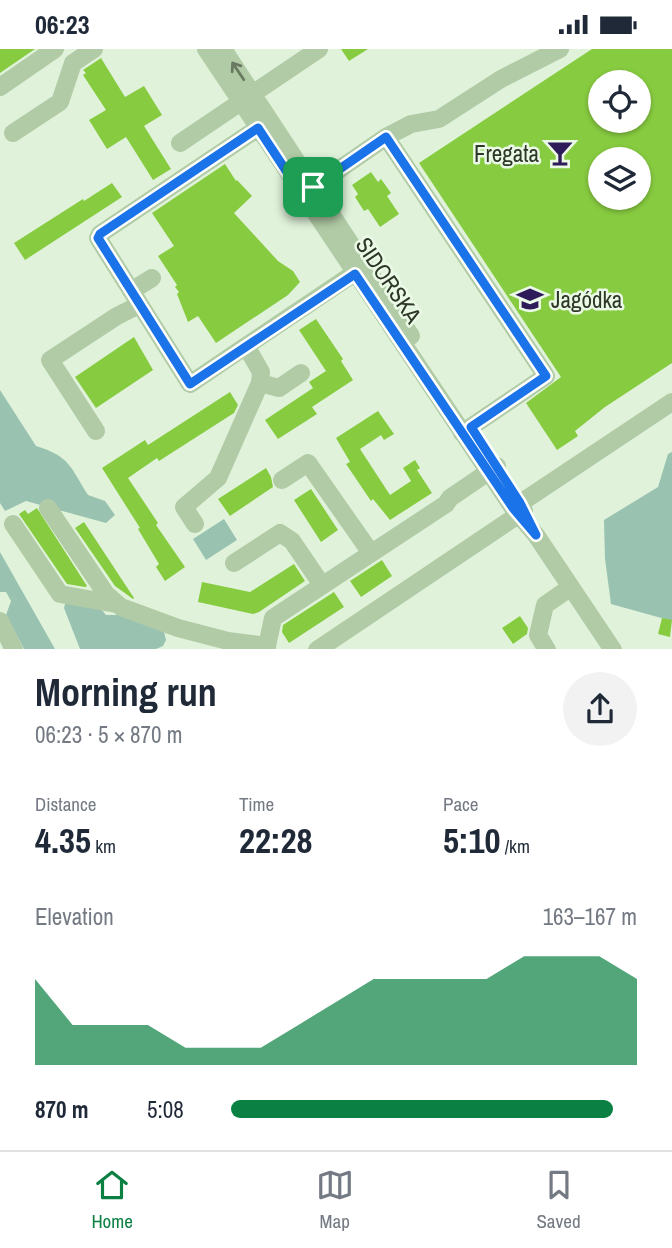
<!DOCTYPE html>
<html lang="en">
<head>
<meta charset="utf-8">
<style>
  :root { --surface:#fff; --page:#f2f2f3; --text:#1f2937; --muted:#747a83; --line:#e0e1e3; --accent:#0b8043 }
  body { margin:0; font-family:"Archivo Narrow",sans-serif; background:var(--page); color:var(--text); height:100vh; display:flex; flex-direction:column; font-size:26px; white-space:nowrap }
  * { box-sizing:border-box; margin:0 }
  p { font-size:23px; color:var(--muted) }
  .icon { flex:none; width:38px; height:38px; fill:none; stroke:currentColor; stroke-width:2; stroke-linecap:round; stroke-linejoin:round }
  .map { position:relative; height:600px; overflow:hidden }
  .details { display:flex; flex-direction:column; background:var(--surface); flex:1 }
  .details>* { flex:none }
  .tools { position:absolute; left:588px; top:21px; display:grid; gap:14px }
  .tools a { display:grid; place-items:center; width:63px; height:63px; border-radius:50%; background:var(--surface); box-shadow:0 2px 5px #0004; font-size:35px }
  .pin { position:absolute; display:grid; place-items:center; width:60px; height:60px; color:#fff; margin:-30px; border-radius:14px; box-shadow:0 4px 10px #0006 }
  .round { display:grid; place-items:center; flex:none; width:74px; height:74px; border-radius:37px; background:var(--page) }
  .summary { display:flex; align-items:center; justify-content:space-between; height:119px; padding:0 35px }
  h1 { font-size:38px; font-weight:700; line-height:52px }
  .metrics { display:grid; grid-template-columns:repeat(3,1fr); gap:10px; height:119px; padding:7px 35px }
  .metrics div { display:grid; align-content:center }
  .metrics b { font-size:35px; font-weight:700 }
  .metrics small { font-size:19px; font-weight:400 }
  .metrics p { font-size:19px }
  .chart { height:196px; padding:14px 35px }
  .chart p { display:flex; justify-content:space-between }
  .chart svg { width:100%; height:126px; margin-top:7px; fill:var(--accent); opacity:.7 }
  ul { padding:0 35px; list-style:none; font-size:23px }
  li { display:grid; grid-template-columns:112px 84px 1fr; align-items:center; height:52px }
  li i { height:18px; border-radius:9px; background:var(--accent) }
  .status { display:flex; justify-content:space-between; align-items:center; height:49px; padding:0 35px; background:var(--surface); direction:ltr }
  .status svg { height:19px; fill:currentColor }
  .menu { display:flex; justify-content:space-around; align-items:center; height:98px; border-top:2px solid var(--line); background:var(--surface); font-size:19px; color:var(--muted) }
  .menu a { display:grid; justify-items:center; gap:4px }
  .menu .active { color:var(--accent) }
  .map>svg:first-child { display:block }
  .green { fill:#99c2b1 }
  .building { fill:#87cb40; fill-rule:evenodd }
  .lines { fill:none; stroke-linecap:round; stroke-linejoin:round }
  .minor { stroke:#b1cba6; stroke-width:18 }
  .oneway { stroke:#697a60 }
  .route-casing { stroke:#fff; stroke-width:14 }
  .route { stroke:#1a73e8; stroke-width:9 }
  .labels { text-anchor:middle; dominant-baseline:central; stroke-width:5; stroke-linejoin:round; paint-order:stroke }
  .poi-label { font-size:23px; fill:#2e3727; stroke:#ebfae7; text-anchor:end }
  .street-label { font-size:23px; fill:#2e3727; stroke:#ebfae7 }
</style>
</head>
<body>
<div class="status"><b>06:23</b><svg viewBox="0 0 49 12"><path d="M0 12V9h3v3zM5 12V6h3v6zM10 12V3h3v9zM15 12V0h3v12zM26 1h20v11H26zM47 4h2v5h-2z"/></svg></div>
<div class="map">
<svg width="672" height="601" viewBox="0 0 672 601">
  <rect width="100%" height="100%" fill="#e0f3da"/>
  <path class="green" d="M0 341 36 397C71 408 70 418 88 446L105 452 115 466 106 474 26 452 5 462 0 454Z
    M672 403V572L611 555 605 510 604 471 658 438 668 405Z
    M224 470 237 491 206 511 193 490Z
    M0 503 55 600H24L6 566 11 552 6 543H0Z
    M66 552 97 555 106 566H119L163 579 166 591 163 597 156 600H80L64 559Z"/>
  <path class="building" d="M0 0H35L0 24Z
    M341 0H368L349 12Z
    M592 0H672V314L605 358 575 382 578 387 557 401 526 354 561 328 419 114ZM600 33H639V72H600ZM600 110H639V149H600Z
    M101 9 125 48 144 37 162 66 144 77 171 120 153 131 126 88 107 100 89 71 106 61 83 26 86 24 83 21Z
    M225 115 236 132 237 131 252 147 234 164 278 212 293 222 300 233 288 246 216 294 198 267 188 273 177 245 179 243 175 238 177 236 158 207 174 197 152 164Z
    M371 123 378 133 381 130 391 144 387 147 399 165 380 178 368 160 364 162 355 148 358 145 352 136Z
    M112 134 122 148 25 211 14 194 83 150 84 152Z
    M316 270 343 310 341 312 353 331 312 358 317 365 278 390 265 371 313 339 309 333 326 322 299 281Z
    M134 288 153 321 96 359 75 328Z
    M230 343 238 356 234 364 159 412 157 409 128 429 158 474 156 476 185 518 165 532 156 518 159 515 138 480 140 479 102 419 145 391 148 396Z
    M378 362 394 385 384 391 381 386 360 400 390 446 411 432 403 419 415 411 420 419 417 421 432 444 390 471 373 450 371 452 346 415 350 413 336 389Z
    M266 419 271 428 273 438 230 467 218 450Z
    M311 440 338 481 321 493 294 451Z
    M37 459 87 537 85 538 67 535 19 465 25 461 28 465Z
    M84 473 134 549 133 550 115 537 75 479Z
    M382 511 392 527 361 548 350 532Z
    M294 515 305 532 259 563 253 565 198 553 202 533 250 543Z
    M334 543 344 558 289 594 282 583 283 576Z
    M520 567 528 579 527 585 513 595 502 579Z
    M662 569 672 571 670 588 658 585Z"/>
  <g class="lines">
    <path class="minor" d="M206 0 513 459 536 486 613 601
      M223 0 411 287
      M0 38 55 0
      M13 84 60 53 73 14 94 0
      M386 88 411 75 439 70 501 30 560 0
      M180 94 319 0
      M305 144 386 88 546 327 462 384
      M131 242 152 229
      M246 297 190 335 98 189 100 185 267 73
      M260 334 279 339 301 324
      M96 382 50 311 117 267 139 256
      M282 431 308 414 371 504
      M48 459 106 545 121 558 178 579 228 592 267 597 273 569 446 455 450 449 497 417
      M513 459 672 353
      M13 475 60 545 116 555
      M195 475 184 458 218 429 260 334 261 323 246 297 362 219
      M234 514 280 484 292 492 322 536
      M0 572 14 601
      M317 601 524 462
      M547 601 538 586 545 556 571 538"/>
  </g>
  <defs><path id="oneway-shaft" d="M-6 0H5M1.5-3L5.5 0L1.5 3" fill="none" stroke-width="1.6" stroke-linecap="round" stroke-linejoin="round" transform="scale(1.75)"/></defs>
  <use class="oneway" href="#oneway-shaft" transform="translate(238 22) rotate(-124)"/>
  <g class="lines">
    <g class="route-casing">
      <path id="route" d="M258 79 302 146 386 88 546 327 471 378 520 454 536 486 513 459 355 225 190 335 98 189 100 185Z"/>
    </g>
    <use href="#route" class="route"/>
  </g>
  <defs>
    <g id="bar-bare" transform="scale(2.1)"><path d="M-6-5H6L.8 .8V4.5H3.5V6h-7V4.5H-.8V.8Z" fill="#2e1b5a" stroke="#ebfae7" stroke-width="2.5" paint-order="stroke"/></g>
    <g id="school-bare" transform="scale(2.1)"><path d="M0-5L7-2L0 1L-7-2ZM-4 1L0 2.5L4 1V4Q0 6-4 4Z" fill="#2e1b5a" stroke="#ebfae7" stroke-width="2.5" paint-order="stroke"/></g>
  </defs>
  <g fill-rule="evenodd">
    <use href="#bar-bare" x="560" y="104"/>
    <use href="#school-bare" x="530" y="250"/>
  </g>
  <g class="labels">
    <g class="poi-label">
      <text x="539" y="104">Fregata</text>
      <text x="551" y="250" text-anchor="start">Jagódka</text>
    </g>
    <g class="street-label">
      <text transform="translate(389 231) rotate(56)">SIDORSKA</text>
    </g>
  </g>
</svg>
<div class="tools">
<a><svg class="icon" aria-label="locate" viewBox="0 0 24 24"><circle cx="12" cy="12" r="6"/><path d="M12 2v4M12 18v4M2 12h4M18 12h4"/></svg></a>
<a><svg class="icon" aria-label="layers" viewBox="0 0 24 24"><path d="M12 4l9 5-9 5-9-5zM3 14l9 5 9-5"/></svg></a>
</div>
<div class="pin" style="left:313px;top:138px;background:#1e9e55"><svg class="icon" aria-label="arrive" viewBox="0 0 24 24"><path d="M6 21V4h12l-3 4 3 4H6"/></svg></div>
</div>
<section class="details">
<div class="summary"><div><h1>Morning run</h1><p>06:23 · 5 × 870 m</p></div><a class="round"><svg class="icon" aria-label="share" viewBox="0 0 24 24"><path d="M12 15V3M7 8l5-5 5 5M5 13v7h14v-7"/></svg></a></div>
<div class="metrics">
<div><p>Distance</p><b>4.35<small> km</small></b></div>
<div><p>Time</p><b>22:28</b></div>
<div><p>Pace</p><b>5:10<small> /km</small></b></div>
</div>
<div class="chart"><p><span>Elevation</span>163–167 m</p>
<svg viewBox="0 0 160 44" preserveAspectRatio="none"><path d="M0 44V14L10 30L20 30L30 30L40 38L50 38L60 38L70 30L80 22L90 14L100 14L110 14L120 14L130 6L140 6L150 6L160 14V44z"/></svg>
</div>
<ul>
<li><b>870 m</b>5:08<i style="width:94%"></i></li>
</ul>
</section>
<nav class="menu">
<a class="active"><svg class="icon" aria-label="home" viewBox="0 0 24 24"><path d="M3 11l9-7 9 7M6 9v11h12V9"/></svg>Home</a>
<a><svg class="icon" aria-label="map" viewBox="0 0 24 24"><path d="M3 6l6-2 6 2 6-2v14l-6 2-6-2-6 2zM9 4v14M15 6v14"/></svg>Map</a>
<a><svg class="icon" aria-label="saved" viewBox="0 0 24 24"><path d="M7 4h10v16l-5-4-5 4z"/></svg>Saved</a>
</nav>
</body>
</html>
